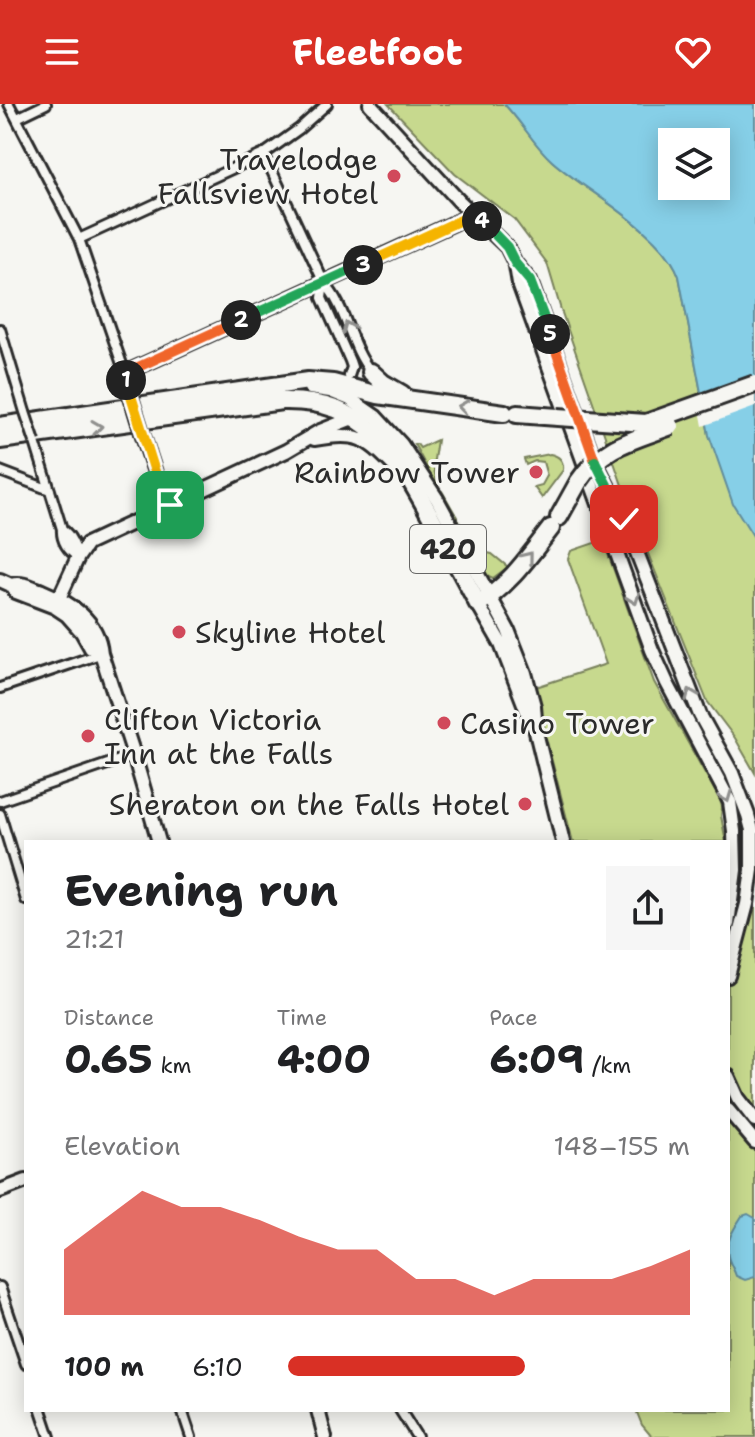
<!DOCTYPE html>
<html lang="en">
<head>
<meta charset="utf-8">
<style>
  :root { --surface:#fff; --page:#f6f6f6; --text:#202124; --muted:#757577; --accent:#d93025 }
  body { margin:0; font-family:"Shantell Sans",sans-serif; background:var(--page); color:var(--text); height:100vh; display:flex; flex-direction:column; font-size:30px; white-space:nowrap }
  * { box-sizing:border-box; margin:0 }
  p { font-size:26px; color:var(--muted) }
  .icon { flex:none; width:44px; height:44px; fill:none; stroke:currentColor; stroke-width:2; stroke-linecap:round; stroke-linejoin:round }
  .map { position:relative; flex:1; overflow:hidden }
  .drawer { position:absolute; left:24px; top:736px; width:706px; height:572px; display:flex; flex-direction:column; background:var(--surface); border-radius:0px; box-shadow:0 4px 20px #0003 }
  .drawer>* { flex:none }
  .buttons { position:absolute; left:658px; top:24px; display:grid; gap:16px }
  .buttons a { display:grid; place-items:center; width:72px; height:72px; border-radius:0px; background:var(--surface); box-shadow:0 4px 20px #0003; font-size:40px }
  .pin { position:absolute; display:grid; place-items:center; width:68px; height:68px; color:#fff; margin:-34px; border-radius:16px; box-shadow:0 4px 12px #0006 }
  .km { position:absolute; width:40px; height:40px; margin:-20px; border-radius:50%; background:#222; color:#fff; font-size:22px; line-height:40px; text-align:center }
  .round { display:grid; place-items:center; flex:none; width:84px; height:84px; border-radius:0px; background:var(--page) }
  .headline { display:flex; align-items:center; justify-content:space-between; height:136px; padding:0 40px }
  h1 { font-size:44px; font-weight:700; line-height:60px }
  .figures { display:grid; grid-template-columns:repeat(3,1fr); gap:12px; height:136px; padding:8px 40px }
  .figures div { display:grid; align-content:center }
  .figures b { font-size:40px; font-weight:700 }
  .figures small { font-size:22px; font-weight:400 }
  .figures p { font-size:22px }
  .chart { height:224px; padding:16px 40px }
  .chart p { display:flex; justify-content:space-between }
  .chart svg { width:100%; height:144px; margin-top:8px; fill:var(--accent); opacity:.7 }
  ul { padding:0 40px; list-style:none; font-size:26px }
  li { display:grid; grid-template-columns:128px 96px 1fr; align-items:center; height:60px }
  li i { height:20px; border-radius:10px; background:var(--accent) }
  header { display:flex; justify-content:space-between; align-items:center; height:104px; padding:0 40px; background:var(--accent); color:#fff; font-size:36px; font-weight:700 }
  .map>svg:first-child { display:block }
  .green { fill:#c7d98e; stroke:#79825c; stroke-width:2 }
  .water { fill:#86cfe7; stroke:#628d9c; stroke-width:2; fill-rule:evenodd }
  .pier { fill:#f6f6f2 }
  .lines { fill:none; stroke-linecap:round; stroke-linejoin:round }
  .street-casing { stroke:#2b2b2b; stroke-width:14 }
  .secondary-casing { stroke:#2b2b2b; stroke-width:18 }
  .highway-casing { stroke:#2b2b2b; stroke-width:22 }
  .street { stroke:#f6f6f2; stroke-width:8 }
  .secondary { stroke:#f6f6f2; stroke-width:12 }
  .highway { stroke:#f6f6f2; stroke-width:16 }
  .street-bridge-casing { stroke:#2b2b2b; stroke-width:14; stroke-linecap:butt }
  .secondary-bridge-casing { stroke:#2b2b2b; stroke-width:18; stroke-linecap:butt }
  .highway-bridge-casing { stroke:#2b2b2b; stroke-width:22; stroke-linecap:butt }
  .street-bridge { stroke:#f6f6f2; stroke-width:8 }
  .secondary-bridge { stroke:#f6f6f2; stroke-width:12 }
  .highway-bridge { stroke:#f6f6f2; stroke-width:16 }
  .oneway { stroke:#90908e }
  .split-1-casing { stroke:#fff; stroke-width:16 }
  .split-2-casing { stroke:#fff; stroke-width:16 }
  .split-3-casing { stroke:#fff; stroke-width:16 }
  .split-4-casing { stroke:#fff; stroke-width:16 }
  .split-5-casing { stroke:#fff; stroke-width:16 }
  .split-6-casing { stroke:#fff; stroke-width:16 }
  .split-7-casing { stroke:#fff; stroke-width:16 }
  .split-1 { stroke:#f5b400; stroke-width:10 }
  .split-2 { stroke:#f0652b; stroke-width:10 }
  .split-3 { stroke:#22a559; stroke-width:10 }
  .split-4 { stroke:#f5b400; stroke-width:10 }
  .split-5 { stroke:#22a559; stroke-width:10 }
  .split-6 { stroke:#f0652b; stroke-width:10 }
  .split-7 { stroke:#22a559; stroke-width:10 }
  .poi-dot { fill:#d1495b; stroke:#f6f6f2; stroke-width:3 }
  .labels { text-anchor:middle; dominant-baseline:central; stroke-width:6; stroke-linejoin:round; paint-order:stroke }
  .shield { fill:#f6f6f2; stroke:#686867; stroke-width:2 }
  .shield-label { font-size:28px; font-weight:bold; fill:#2b2b2b }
  .poi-label { font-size:30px; fill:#2b2b2b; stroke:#f6f6f2; text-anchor:end }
</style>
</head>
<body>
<header><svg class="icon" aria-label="menu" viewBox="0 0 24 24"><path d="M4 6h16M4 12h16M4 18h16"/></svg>Fleetfoot<svg class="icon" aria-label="heart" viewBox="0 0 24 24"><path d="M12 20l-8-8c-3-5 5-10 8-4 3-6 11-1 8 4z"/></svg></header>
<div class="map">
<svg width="755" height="1333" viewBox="0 0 755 1333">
  <rect width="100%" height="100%" fill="#f6f6f2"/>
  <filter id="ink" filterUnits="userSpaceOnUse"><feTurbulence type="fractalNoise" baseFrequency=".0125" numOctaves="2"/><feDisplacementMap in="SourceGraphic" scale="16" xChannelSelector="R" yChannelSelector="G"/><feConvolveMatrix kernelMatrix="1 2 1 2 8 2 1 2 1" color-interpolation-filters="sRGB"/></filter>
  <g filter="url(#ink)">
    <path class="green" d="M388 0H504C522 18 533 40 552 57 588 89 663 127 679 172L709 331 755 435V669L735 634 707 597 631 407 561 206 547 159 514 115 455 70Z
      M437 336 433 362 439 386 442 387 473 441 483 448 492 450 508 463 493 474 482 469 426 369 428 366 414 340H417L420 344Z
      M550 350C560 352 564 357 563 366L542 394 534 383 542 381 547 372 543 358 535 357 526 361 524 355Z
      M603 436 654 578 720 696 722 703 721 712 726 738H573L533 584 606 560 568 455 571 447Z
      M728 740 755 743V1333H652L642 1321 636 1306H728Z"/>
    <path class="water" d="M504 0H755V435L733 400 709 331 679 172C663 127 588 89 552 57 533 40 522 18 504 0ZM672 38H716V82H672Z
      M748 1110 755 1114V1173L745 1176 736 1172C734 1165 729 1159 728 1152 725 1137 735 1123 742 1112Z"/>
    <path class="pier" d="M755 275V303L703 322 698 295Z"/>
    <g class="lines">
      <g class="street-casing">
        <path id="street" d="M9 0 79 135 125 269
          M17 14 46 0
          M264 50 324 179C347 203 349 241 371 268
          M79 135 264 50 299 25 327 0
          M324 179 322 194 350 257 352 263 349 272
          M0 225 25 308
          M35 338 62 425C61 437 68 447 78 453
          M0 367 50 386
          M62 425C71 431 75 443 78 453
          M0 584 100 550
          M0 697 134 651
          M0 710 26 796
          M0 1183 26 1260
          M41 1306 50 1333
          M182 1306 191 1333
          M400 1306 417 1333"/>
      </g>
      <g class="secondary-casing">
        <path id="secondary" d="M370 0 459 97 507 143 515 159 530 177 592 351 624 415 700 611 732 669 748 711 752 726V766L747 800 728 872
          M516 162 519 180 652 546 667 579 730 698 734 727 735 766 728 820
          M310 284 330 287 350 295 376 313 401 340 437 395 508 526 525 569 534 602 536 628 563 738
          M129 287 125 269 463 115 472 108
          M142 329 163 393 170 401
          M314 335C359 328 364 332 396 364
          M0 476 11 481 16 488 55 503 67 511 82 528 91 544 101 549
          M11 481C23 478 31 483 42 487 71 499 98 516 101 549L134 651 159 738
          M478 500 501 540 531 618
          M55 503 78 453 87 440 286 347 320 327 358 312
          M728 972 738 994 755 1016
          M728 1006 755 1038
          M0 1087 26 1077
          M318 1306 325 1333"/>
      </g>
      <g class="highway-casing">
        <path id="highway" d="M371 268 383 279 402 290
          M517 310 558 313
          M0 322 308 277 333 279 378 291 504 309
          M0 336 282 297C367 295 395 347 431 413 447 442 463 471 478 500 509 482 530 451 551 424
          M559 413 579 377"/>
      </g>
      <use href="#street" class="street"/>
      <use href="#secondary" class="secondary"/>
      <use href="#highway" class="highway"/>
      <g class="street-bridge-casing">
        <path id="street-bridge" d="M25 308 35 338"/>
      </g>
      <g class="secondary-bridge-casing">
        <path id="secondary-bridge" d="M129 287 142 329"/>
      </g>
      <g class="highway-bridge-casing">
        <path id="highway-bridge" d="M558 313 646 319 755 280
          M579 377C602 342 634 336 671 322"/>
      </g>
      <use href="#street-bridge" class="street-bridge"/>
      <use href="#secondary-bridge" class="secondary-bridge"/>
      <use href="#highway-bridge" class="highway-bridge"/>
    </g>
    <defs><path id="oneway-chevron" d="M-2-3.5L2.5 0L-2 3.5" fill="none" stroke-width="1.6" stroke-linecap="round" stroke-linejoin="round" transform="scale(2)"/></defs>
    <g class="oneway">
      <use href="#oneway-chevron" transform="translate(348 223) rotate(-112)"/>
      <use href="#oneway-chevron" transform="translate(463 303) rotate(-172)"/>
      <use href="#oneway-chevron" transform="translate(97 323) rotate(-8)"/>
      <use href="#oneway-chevron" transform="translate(528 453) rotate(-51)"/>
      <use href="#oneway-chevron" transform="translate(634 495) rotate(70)"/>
      <use href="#oneway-chevron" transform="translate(691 590) rotate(-112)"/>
      <use href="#oneway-chevron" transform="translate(726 693) rotate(69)"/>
    </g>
  </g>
  <g class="lines" filter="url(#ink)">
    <g class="split-1-casing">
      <path id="split-1" d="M126 276 163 393 170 401"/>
    </g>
    <g class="split-2-casing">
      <path id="split-2" d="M126 276 125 269 241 216"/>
    </g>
    <g class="split-3-casing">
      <path id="split-3" d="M241 216 363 161"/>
    </g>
    <g class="split-4-casing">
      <path id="split-4" d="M363 161 463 115 472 108 482 117"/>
    </g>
    <g class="split-5-casing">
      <path id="split-5" d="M482 117 507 143 515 159 530 177 550 230"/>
    </g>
    <g class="split-6-casing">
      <path id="split-6" d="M550 230 595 357"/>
    </g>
    <g class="split-7-casing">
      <path id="split-7" d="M595 357 624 415"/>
    </g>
    <use href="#split-1" class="split-1"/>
    <use href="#split-2" class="split-2"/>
    <use href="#split-3" class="split-3"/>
    <use href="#split-4" class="split-4"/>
    <use href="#split-5" class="split-5"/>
    <use href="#split-6" class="split-6"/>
    <use href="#split-7" class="split-7"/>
  </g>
  <g class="poi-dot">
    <circle cx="394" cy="72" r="8"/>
    <circle cx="536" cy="368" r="8"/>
    <circle cx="179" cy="528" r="8"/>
    <circle cx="444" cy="619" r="8"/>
    <circle cx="88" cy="632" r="8"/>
    <circle cx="525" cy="700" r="8"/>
  </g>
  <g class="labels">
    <rect class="shield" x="410" y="421" width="76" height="48" rx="6"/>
    <g class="shield-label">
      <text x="448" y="445">420</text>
    </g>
    <g class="poi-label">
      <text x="378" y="55">Travelodge<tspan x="378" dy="34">Fallsview Hotel</tspan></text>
      <text x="520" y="368">Rainbow Tower</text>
      <text x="195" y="528" text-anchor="start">Skyline Hotel</text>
      <text x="104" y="615" text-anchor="start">Clifton Victoria<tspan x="104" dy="34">Inn at the Falls</tspan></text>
      <text x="460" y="619" text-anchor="start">Casino Tower</text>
      <text x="509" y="700">Sheraton on the Falls Hotel</text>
    </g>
  </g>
</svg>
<div class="buttons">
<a><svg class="icon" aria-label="layers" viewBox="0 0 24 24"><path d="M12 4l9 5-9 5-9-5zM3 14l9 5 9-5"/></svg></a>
</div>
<div class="pin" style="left:170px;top:401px;background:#1e9e55"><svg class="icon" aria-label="arrive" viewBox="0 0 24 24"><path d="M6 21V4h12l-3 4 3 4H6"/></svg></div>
<div class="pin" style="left:624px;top:415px;background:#d93025"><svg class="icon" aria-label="check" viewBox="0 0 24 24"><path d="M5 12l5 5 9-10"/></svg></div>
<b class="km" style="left:126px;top:276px">1</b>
<b class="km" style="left:241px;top:216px">2</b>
<b class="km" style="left:363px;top:161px">3</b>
<b class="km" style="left:482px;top:117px">4</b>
<b class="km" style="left:550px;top:230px">5</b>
<section class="drawer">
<div class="headline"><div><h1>Evening run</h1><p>21:21</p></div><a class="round"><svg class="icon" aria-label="share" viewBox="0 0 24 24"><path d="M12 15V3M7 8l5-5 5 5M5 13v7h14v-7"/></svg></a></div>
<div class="figures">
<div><p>Distance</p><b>0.65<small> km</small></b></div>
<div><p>Time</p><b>4:00</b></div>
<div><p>Pace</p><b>6:09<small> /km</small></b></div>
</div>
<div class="chart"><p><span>Elevation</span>148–155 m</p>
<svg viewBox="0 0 160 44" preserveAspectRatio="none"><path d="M0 44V24L10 15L20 6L30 11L40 11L50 15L60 20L70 24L80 24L90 33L100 33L110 38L120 33L130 33L140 33L150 29L160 24V44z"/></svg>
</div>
<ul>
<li><b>100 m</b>6:10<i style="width:59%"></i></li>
</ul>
</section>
</div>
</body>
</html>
